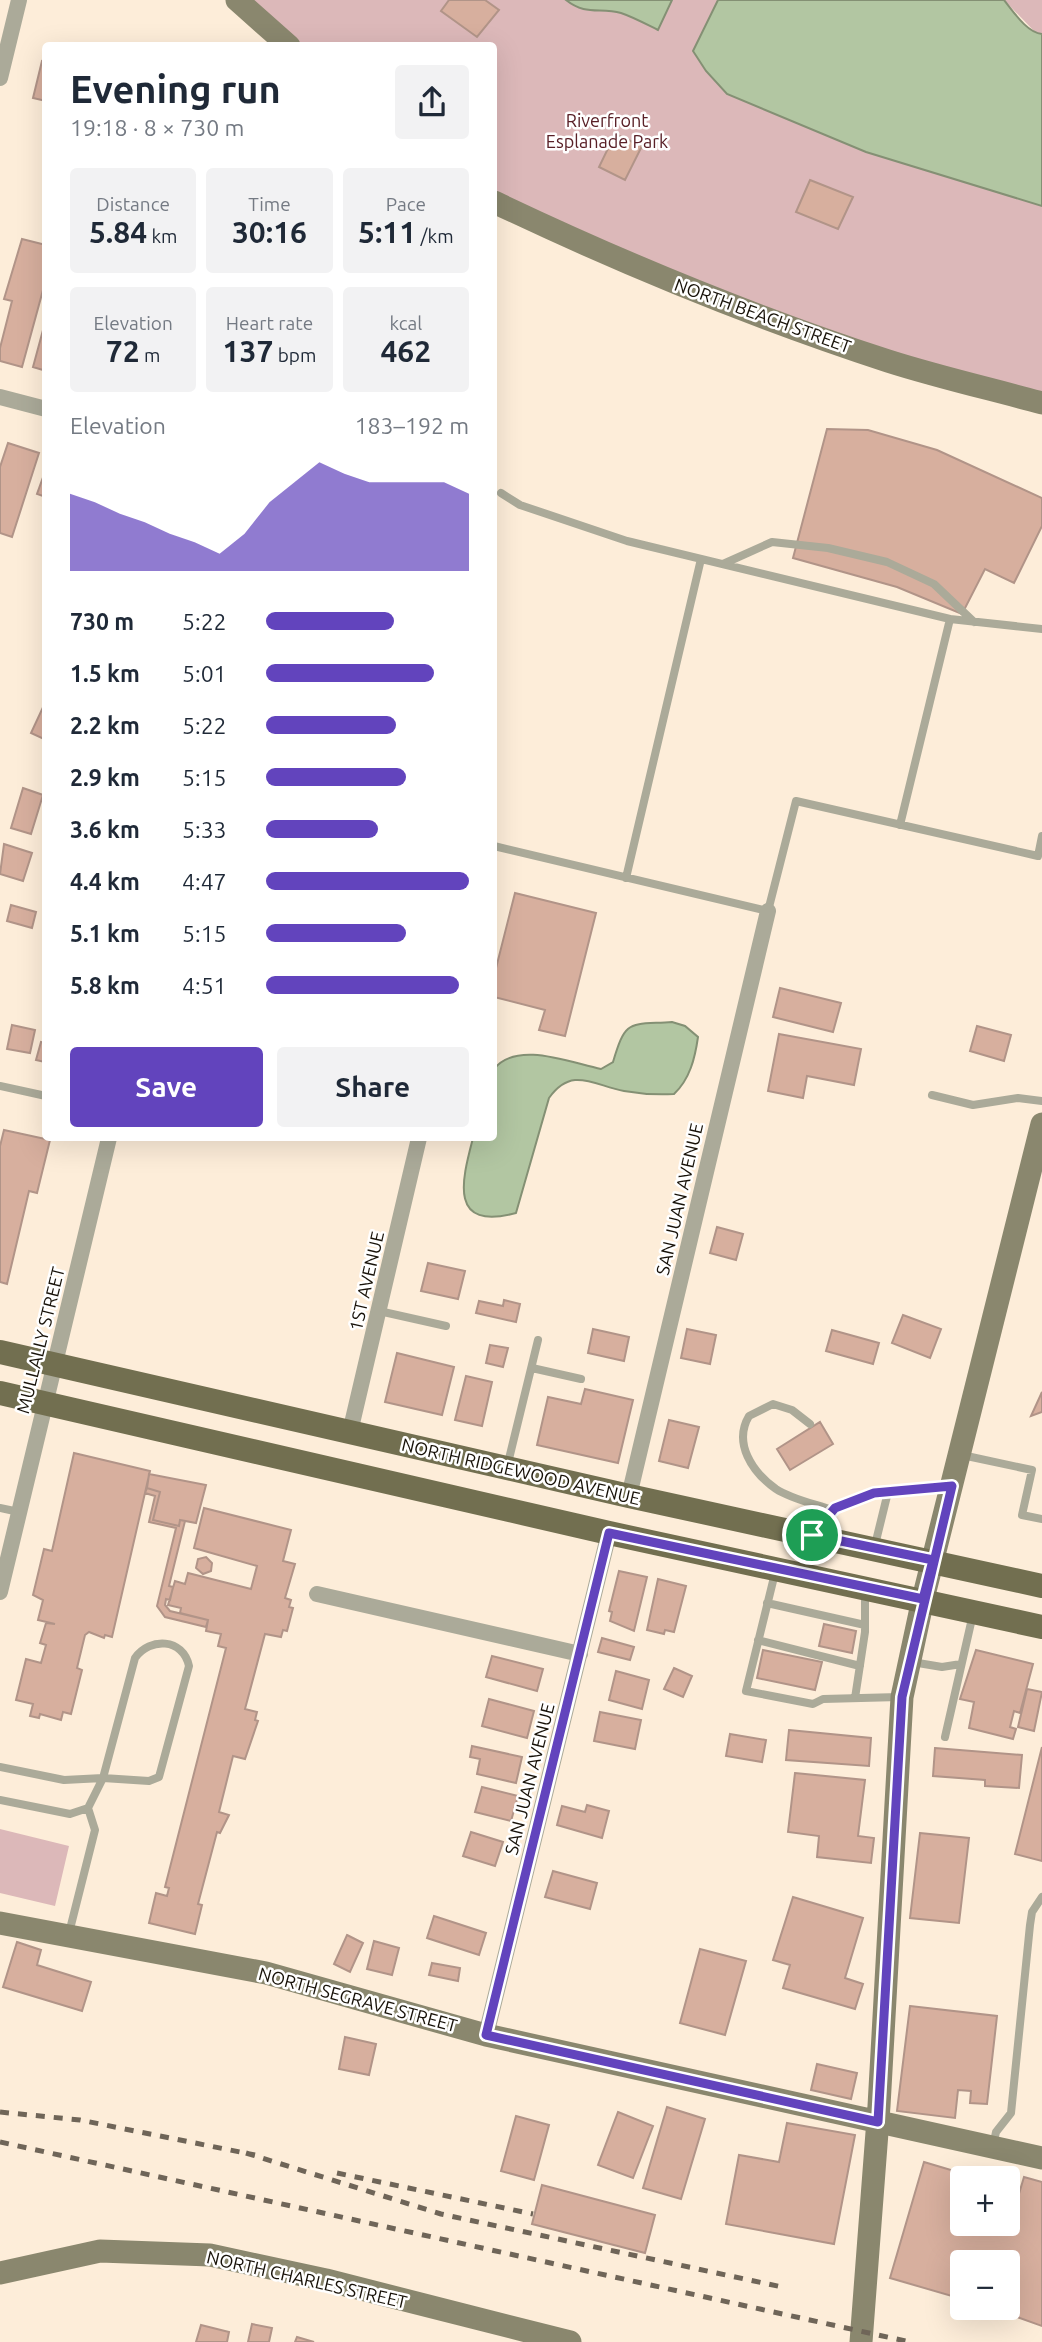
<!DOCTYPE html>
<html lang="en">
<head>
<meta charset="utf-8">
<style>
  :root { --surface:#fff; --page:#f2f2f3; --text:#1f2937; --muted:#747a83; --accent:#6244bd }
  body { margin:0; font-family:Ubuntu,sans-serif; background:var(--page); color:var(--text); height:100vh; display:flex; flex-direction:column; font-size:26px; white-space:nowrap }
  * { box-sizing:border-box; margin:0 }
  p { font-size:23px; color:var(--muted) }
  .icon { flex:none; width:38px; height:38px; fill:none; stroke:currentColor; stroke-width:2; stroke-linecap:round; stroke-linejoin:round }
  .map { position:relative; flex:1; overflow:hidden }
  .side { position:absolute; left:42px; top:42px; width:455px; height:1099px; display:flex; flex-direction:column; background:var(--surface); border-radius:7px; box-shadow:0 7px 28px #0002 }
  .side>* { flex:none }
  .controls { position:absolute; left:950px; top:2166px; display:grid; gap:14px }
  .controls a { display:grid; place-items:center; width:70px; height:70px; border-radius:7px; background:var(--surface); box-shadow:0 7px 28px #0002; font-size:35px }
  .pin { position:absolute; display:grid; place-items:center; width:60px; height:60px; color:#fff; margin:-30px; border:4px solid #fff; border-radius:50%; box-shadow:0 2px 7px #0007 }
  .round { display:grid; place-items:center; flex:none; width:74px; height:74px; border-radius:7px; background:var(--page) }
  .overview { display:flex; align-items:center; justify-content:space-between; height:119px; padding:0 28px }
  h1 { font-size:38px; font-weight:700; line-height:52px }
  .metrics { display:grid; grid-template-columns:repeat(3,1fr); gap:10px; height:119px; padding:7px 28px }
  .metrics div { display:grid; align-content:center; border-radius:7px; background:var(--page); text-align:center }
  .metrics b { font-size:30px; font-weight:700 }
  .metrics small { font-size:19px; font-weight:400 }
  .metrics p { font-size:19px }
  .chart { height:196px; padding:14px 28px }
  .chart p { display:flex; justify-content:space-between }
  .chart svg { width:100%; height:126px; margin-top:7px; fill:var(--accent); opacity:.7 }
  .button { display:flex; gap:14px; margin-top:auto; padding:14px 28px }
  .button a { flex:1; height:80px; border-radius:7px; background:var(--accent); color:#fff; font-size:28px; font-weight:700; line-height:80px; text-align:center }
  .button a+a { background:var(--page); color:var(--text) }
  ul { padding:0 28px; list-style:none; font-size:23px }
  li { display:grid; grid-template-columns:112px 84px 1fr; align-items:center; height:52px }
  li i { height:18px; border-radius:9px; background:var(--accent) }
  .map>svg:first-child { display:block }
  .green { fill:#dcb8b9 }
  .water { fill:#b2c6a2; stroke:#849074; stroke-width:2 }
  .building { fill:#d7af9e; stroke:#b19488; stroke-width:2 }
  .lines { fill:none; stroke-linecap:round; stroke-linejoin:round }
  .lane { stroke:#abaa99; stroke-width:8 }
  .street { stroke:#abaa99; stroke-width:16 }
  .secondary { stroke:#8a876e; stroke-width:23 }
  .primary { stroke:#726f50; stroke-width:24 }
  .rail { stroke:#6f6558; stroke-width:5; stroke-dasharray:9 9; stroke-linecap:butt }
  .route-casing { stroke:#fff; stroke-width:14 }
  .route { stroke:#6244bd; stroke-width:9 }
  .labels { text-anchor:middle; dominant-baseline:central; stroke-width:5; stroke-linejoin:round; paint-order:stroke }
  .park-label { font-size:18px; fill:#592027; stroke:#fff }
  .street-label { font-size:18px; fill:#171108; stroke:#fff }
</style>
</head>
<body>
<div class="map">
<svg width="1042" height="2342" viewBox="0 0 1042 2342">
  <rect width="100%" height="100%" fill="#fdedd9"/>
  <path class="green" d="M237 0H566C586 16 600 7 621 13 633 17 646 24 658 29L672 0H718L693 51 727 94 866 152 1042 206V403L889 361 494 202V46L289 45Z
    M1004 0H1042V34H1037Z
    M0 1829 69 1846 55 1906 0 1893Z"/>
  <path class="water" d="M566 0H672L658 30C646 24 633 17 621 13 600 7 586 16 566 0Z
    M718 0H1004C1013 11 1027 33 1042 34V206L866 152 727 94 706 71 693 51Z
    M672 1022 685 1026 698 1037C695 1058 690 1079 674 1094 657 1095 641 1094 624 1091 593 1085 572 1066 549 1098L516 1213C448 1231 462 1180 473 1138H494V1069C517 1040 571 1063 601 1069L613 1062C626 1018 629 1025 672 1022Z"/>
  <path class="building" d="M449 0H485L499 10 477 37 441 11Z
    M42 61 46 62V101L33 98Z
    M615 134 642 146 625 180 599 167Z
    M810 180 853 197 838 229 796 212Z
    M22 239 46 245V279L22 367 0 361V348L12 301 4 299Z
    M43 330 46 331V371L33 367Z
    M827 429 868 430 937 450 1042 498V526L1014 583 985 569 962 614 897 587 793 558Z
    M8 443 39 453 12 537 0 533V467Z
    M46 469V497L37 494Z
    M44 705 46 706V740L31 733Z
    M23 788 43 795 31 834 11 828Z
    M4 844 32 853 23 881 0 874Z
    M515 893 596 913 565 1036 539 1030 545 1010 494 997V976Z
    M11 905 36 912 32 928 7 921Z
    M780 988 841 1003 833 1032 773 1017Z
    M12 1025 35 1030 30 1053 7 1049Z
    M977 1026 1011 1035 1004 1061 970 1051Z
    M779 1034 861 1049 854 1085 807 1076 803 1098 768 1091Z
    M41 1042 46 1043V1070L45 1062 36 1060Z
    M4 1130 50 1140 37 1193 29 1191 7 1284 0 1282V1146Z
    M717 1227 743 1234 736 1260 710 1253Z
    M428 1263 465 1271 458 1299 421 1291Z
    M504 1300 520 1304 516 1322 476 1313 479 1301 503 1306Z
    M903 1315 941 1329 930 1358 892 1343Z
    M593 1329 629 1337 624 1361 588 1353Z
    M687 1329 716 1335 710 1364 681 1358Z
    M832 1330 879 1343 873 1364 826 1351Z
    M490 1345 508 1348 503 1367 486 1363Z
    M397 1353 454 1367 442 1415 385 1402Z
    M466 1376 492 1382 482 1426 455 1420Z
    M585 1389 633 1400 618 1463 537 1445 548 1397 581 1404Z
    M1042 1392V1412L1031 1416Z
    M669 1420 699 1427 688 1468 659 1461Z
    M820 1422 833 1444 790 1470 777 1449Z
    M74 1453 150 1471 112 1637 105 1635 104 1638 89 1632 85 1635 77 1668 82 1670 71 1714 63 1712 61 1720 40 1714 39 1718 30 1716 33 1704 16 1700 26 1659 41 1663 46 1645 40 1643 46 1623 55 1624 38 1620 43 1600 33 1595 44 1549 52 1551Z
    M149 1474 206 1485 196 1523 180 1520 179 1526 153 1520 160 1492 147 1488Z
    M147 1488 160 1492 153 1520 179 1526 180 1520 185 1521 169 1586 173 1587 170 1600 166 1599 165 1605 170 1611 208 1620 206 1627 165 1617 157 1606 176 1528 149 1522 155 1496 145 1493Z
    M204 1508 291 1530 283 1561 295 1564 285 1598 291 1600 289 1607 293 1608 287 1631 283 1630 281 1637 265 1634 245 1709 257 1712 255 1720 258 1721 245 1759 233 1756 219 1812 229 1815 220 1833 217 1832 198 1904 202 1905 195 1934 149 1923 156 1893 167 1896 169 1888 165 1887 226 1648 218 1646 221 1634 206 1631 208 1620 180 1613 181 1608 168 1605 175 1581 185 1584 188 1573 251 1589 257 1566 194 1548Z
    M206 1557 212 1563 211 1571 203 1574 196 1568 198 1559Z
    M619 1571 647 1577 634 1631 610 1621 612 1612 609 1611Z
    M658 1579 686 1586 674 1632 665 1630 664 1634 647 1630Z
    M824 1624 856 1631 852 1653 819 1646Z
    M602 1638 634 1647 630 1660 598 1652Z
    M763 1650 822 1662 815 1690 757 1678Z
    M976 1650 1033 1664 1020 1713 1014 1711 1010 1727 1016 1729 1013 1739 969 1728 974 1702 960 1699Z
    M492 1656 543 1669 537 1691 486 1677Z
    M674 1668 692 1676 683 1697 664 1689Z
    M616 1671 649 1680 642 1709 609 1700Z
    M1027 1689 1042 1692 1034 1731 1018 1727Z
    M489 1699 534 1711 527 1738 482 1726Z
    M600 1712 641 1720 635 1749 594 1741Z
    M789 1730 871 1738 869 1766 786 1760Z
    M730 1734 766 1740 762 1762 726 1756Z
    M472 1746 522 1757 516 1783 477 1774 480 1759 470 1757Z
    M1042 1747V1861L1015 1854Z
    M935 1748 1022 1755 1019 1788 985 1786V1780L933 1776Z
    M795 1773 865 1780 858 1836 874 1838 871 1863 817 1857 819 1836 788 1832Z
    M482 1787 518 1796 511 1821 475 1812Z
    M587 1805 609 1811 602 1838 557 1825 562 1806 585 1812Z
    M471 1832 503 1842 495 1866 463 1856Z
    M920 1833 969 1838 959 1923 910 1918Z
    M553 1871 597 1883 590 1909 545 1897Z
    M793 1897 863 1918 845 1978 863 1984 855 2009 783 1988 790 1965 773 1960Z
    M434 1916 486 1933 479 1955 427 1938Z
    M347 1935 363 1943 350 1972 334 1964Z
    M374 1941 399 1948 392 1975 367 1969Z
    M17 1942 41 1950 37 1965 91 1982 82 2011 3 1987Z
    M700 1949 746 1961 725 2035 680 2023Z
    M432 1963 460 1968 458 1981 429 1975Z
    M910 2006 997 2016 987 2104 970 2103 971 2091 958 2090 955 2118 897 2111Z
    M345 2037 376 2044 369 2075 339 2069Z
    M817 2064 857 2073 851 2099 811 2090Z
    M667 2107 705 2119 681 2199 643 2188Z
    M618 2112 653 2126 633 2178 598 2165Z
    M516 2116 549 2125 534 2180 501 2171Z
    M787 2123 855 2135 834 2244 726 2224 739 2155 779 2162Z
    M924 2162 981 2179H962V2224H1002L1000 2231 1007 2234 1024 2177 1042 2182V2326L992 2308H1008V2263H962V2299L890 2278Z
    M542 2185 655 2215 645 2253 532 2224Z
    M252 2324 272 2328 269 2342H248Z
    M201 2325 229 2332 227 2342H196Z
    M297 2337 314 2342H295Z"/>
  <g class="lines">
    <path class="lane" d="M501 493 520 505 627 541 950 619 1042 629
      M723 564 772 542 828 548 887 562 934 584 974 622
      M900 825 950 619
      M494 846 768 911 796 801 1038 856 1042 836
      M626 878 701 559
      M0 1086 46 1096
      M932 1095 973 1105 1018 1098 1042 1101
      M379 1311 446 1326
      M532 1368 581 1379
      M810 1424 792 1410 773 1404 749 1416C733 1443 752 1472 776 1489 791 1499 815 1504 832 1510
      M962 1455 1032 1470 1022 1515 1042 1519
      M507 1467 538 1340
      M0 1508 19 1512
      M815 1531 835 1508 874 1493 949 1486
      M875 1545 888 1492
      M775 1573 746 1691 813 1704 823 1699 899 1697
      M767 1603 865 1625
      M758 1640 860 1666
      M912 1662 942 1667 961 1664
      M855 1698 865 1632V1590
      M945 1737 973 1614
      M0 1767 64 1780 103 1778 149 1781 159 1777 189 1666C183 1638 150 1637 135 1658L103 1778 88 1808 70 1814 0 1800
      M69 1933 95 1830 88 1808
      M993 2146 996 2132 1011 2113 1030 1925 1032 1912 1042 1897"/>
    <path class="street" d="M0 78 19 0
      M0 397 46 409
      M350 1432 419 1138
      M629 1496 768 911
      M0 1592 109 1138
      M317 1594 580 1654
      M486 2035 609 1533"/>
    <path class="secondary" d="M237 0 289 46
      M494 202C622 263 753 317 888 361 938 377 991 389 1042 403
      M0 1923 266 1973 486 2035 1042 2158
      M0 2273 100 2251 210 2255 326 2280 570 2342
      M861 2342 879 2106 902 1697 923 1599 1042 1124"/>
    <path class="primary" d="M0 1352 629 1496 1042 1586
      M0 1393 609 1533 1042 1627"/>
    <path class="rail" d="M0 2112 80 2120 255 2155
      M0 2142 910 2342
      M246 2153 441 2214 782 2287
      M337 2173 533 2214"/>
  </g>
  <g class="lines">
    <g class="route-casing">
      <path id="route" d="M812 1535 933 1560 923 1599 609 1533 486 2035 878 2122 902 1697 952 1486 874 1493 835 1508 812 1535"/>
    </g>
    <use href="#route" class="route"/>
  </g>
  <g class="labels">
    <g class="park-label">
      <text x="607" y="120">Riverfront<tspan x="607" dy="21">Esplanade Park</tspan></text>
    </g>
    <g class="street-label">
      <text transform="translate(763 315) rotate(20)">NORTH BEACH STREET</text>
      <text transform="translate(679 1199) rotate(-77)">SAN JUAN AVENUE</text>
      <text transform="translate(366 1281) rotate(-77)">1ST AVENUE</text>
      <text transform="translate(40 1340) rotate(-76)">MULLALLY STREET</text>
      <text transform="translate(521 1471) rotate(13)">NORTH RIDGEWOOD AVENUE</text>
      <text transform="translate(529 1779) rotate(-76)">SAN JUAN AVENUE</text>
      <text transform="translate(358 1999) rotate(15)">NORTH SEGRAVE STREET</text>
      <text transform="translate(307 2279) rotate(13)">NORTH CHARLES STREET</text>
    </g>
  </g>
</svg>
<div class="controls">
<a>+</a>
<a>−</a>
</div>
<div class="pin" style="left:812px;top:1535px;background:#1e9e55"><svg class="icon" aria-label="arrive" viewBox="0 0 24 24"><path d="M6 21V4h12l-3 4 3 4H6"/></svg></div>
<section class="side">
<div class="overview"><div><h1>Evening run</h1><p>19:18 · 8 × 730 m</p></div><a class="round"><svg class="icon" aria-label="share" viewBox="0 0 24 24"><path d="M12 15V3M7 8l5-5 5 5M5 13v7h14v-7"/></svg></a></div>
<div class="metrics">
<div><p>Distance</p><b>5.84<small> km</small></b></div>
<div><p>Time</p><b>30:16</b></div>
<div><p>Pace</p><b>5:11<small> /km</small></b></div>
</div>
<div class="metrics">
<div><p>Elevation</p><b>72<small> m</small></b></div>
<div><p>Heart rate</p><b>137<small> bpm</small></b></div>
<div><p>kcal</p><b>462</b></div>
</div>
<div class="chart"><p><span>Elevation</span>183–192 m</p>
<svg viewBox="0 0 160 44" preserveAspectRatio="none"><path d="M0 44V17L10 20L20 24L30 27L40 31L50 34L60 38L70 31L80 20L90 13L100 6L110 10L120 13L130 13L140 13L150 13L160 17V44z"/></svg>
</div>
<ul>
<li><b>730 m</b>5:22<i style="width:63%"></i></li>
<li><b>1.5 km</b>5:01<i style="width:83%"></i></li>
<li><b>2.2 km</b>5:22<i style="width:64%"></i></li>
<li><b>2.9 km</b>5:15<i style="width:69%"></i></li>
<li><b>3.6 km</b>5:33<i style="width:55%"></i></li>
<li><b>4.4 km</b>4:47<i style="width:100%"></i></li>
<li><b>5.1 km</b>5:15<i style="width:69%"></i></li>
<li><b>5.8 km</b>4:51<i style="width:95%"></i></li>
</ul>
<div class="button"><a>Save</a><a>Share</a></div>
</section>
</div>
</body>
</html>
